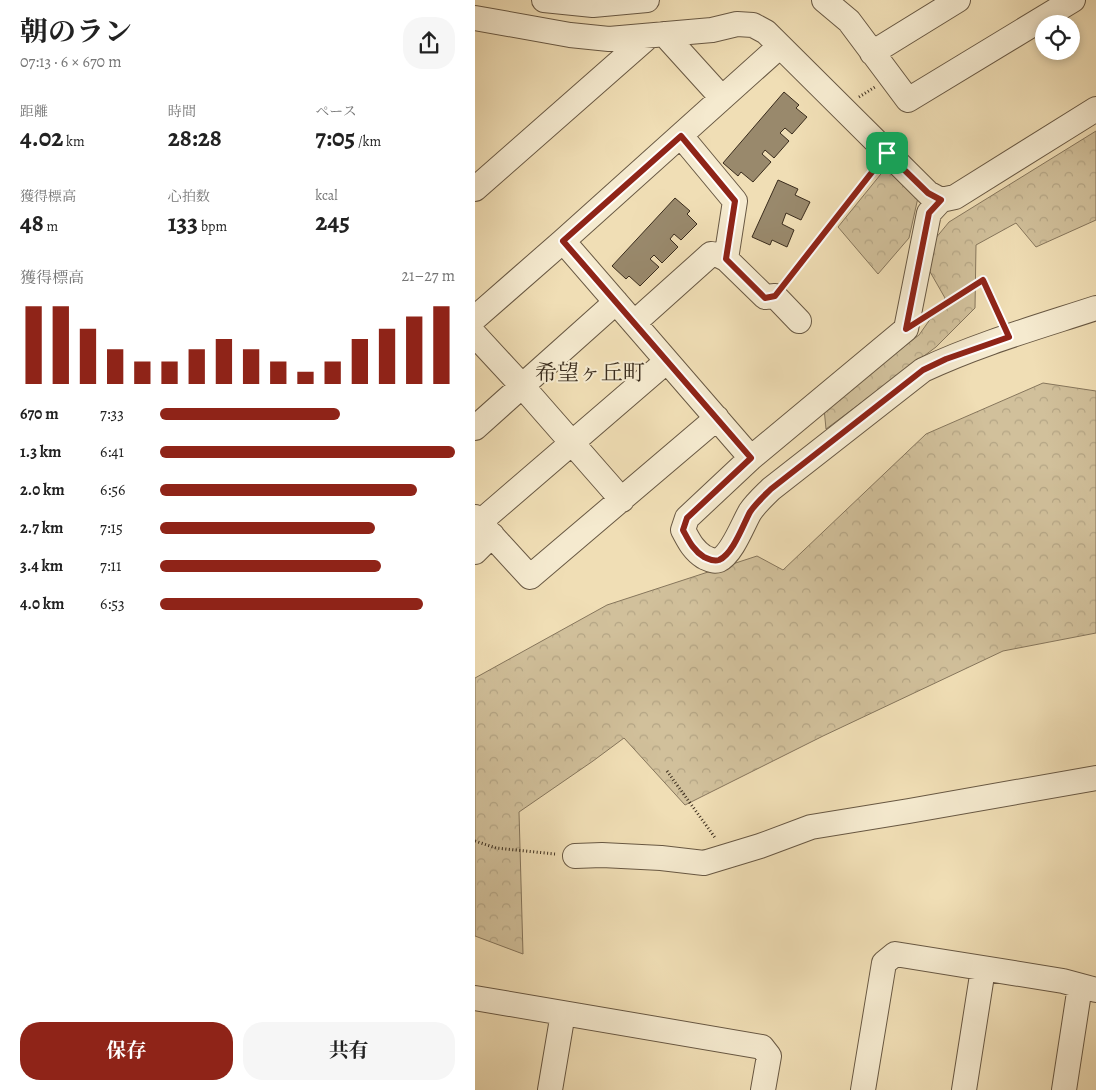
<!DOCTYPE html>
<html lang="ja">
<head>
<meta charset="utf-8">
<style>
  :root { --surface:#fff; --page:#f6f6f6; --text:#222; --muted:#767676; --accent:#8f2418 }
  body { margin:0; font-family:Alegreya,"Noto Serif JP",serif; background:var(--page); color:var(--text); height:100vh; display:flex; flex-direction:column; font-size:19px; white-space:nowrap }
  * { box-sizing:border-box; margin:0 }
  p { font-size:16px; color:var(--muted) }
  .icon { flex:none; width:28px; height:28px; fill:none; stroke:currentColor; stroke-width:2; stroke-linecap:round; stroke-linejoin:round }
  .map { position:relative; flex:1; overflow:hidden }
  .details { display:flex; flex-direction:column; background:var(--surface); width:475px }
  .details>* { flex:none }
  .controls { position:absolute; left:560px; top:15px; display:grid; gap:10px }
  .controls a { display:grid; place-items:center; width:45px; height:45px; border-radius:50%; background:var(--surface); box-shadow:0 2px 8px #0003; font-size:25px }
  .pin { position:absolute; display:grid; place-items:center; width:42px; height:42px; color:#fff; margin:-21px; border-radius:10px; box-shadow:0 2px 8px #0006 }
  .round { display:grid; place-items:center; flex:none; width:52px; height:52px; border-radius:20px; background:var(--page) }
  .summary { display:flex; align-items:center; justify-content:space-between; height:85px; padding:0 20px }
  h1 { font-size:28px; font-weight:700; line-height:38px }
  .figures { display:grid; grid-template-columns:repeat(3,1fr); gap:8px; height:85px; padding:5px 20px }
  .figures div { display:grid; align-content:center }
  .figures b { font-size:25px; font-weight:700 }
  .figures small { font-size:14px; font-weight:400 }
  .figures p { font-size:14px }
  .chart { height:140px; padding:10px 20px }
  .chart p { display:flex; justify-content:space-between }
  .chart svg { width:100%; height:90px; margin-top:5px; stroke:var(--accent); stroke-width:6 }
  .button { display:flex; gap:10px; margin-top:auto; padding:10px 20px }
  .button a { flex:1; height:58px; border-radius:20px; background:var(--accent); color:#fff; font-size:20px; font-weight:700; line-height:58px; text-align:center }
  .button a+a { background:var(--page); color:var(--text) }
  ul { padding:0 20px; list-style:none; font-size:16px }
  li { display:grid; grid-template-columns:80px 60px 1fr; align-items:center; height:38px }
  li i { height:12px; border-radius:6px; background:var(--accent) }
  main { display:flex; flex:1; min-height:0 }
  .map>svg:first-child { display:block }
  .forest { fill:url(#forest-crowns); stroke:#86765c }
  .building { fill:#99896c; stroke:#3a2c1d }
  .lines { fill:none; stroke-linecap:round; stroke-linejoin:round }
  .minor-casing { stroke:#685843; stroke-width:26 }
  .path { stroke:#3a2c1d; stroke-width:3; stroke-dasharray:1 2.5; stroke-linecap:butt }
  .minor { stroke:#f5eacf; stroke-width:24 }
  .route-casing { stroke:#fff; stroke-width:10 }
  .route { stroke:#8f2418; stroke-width:6 }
  .labels { text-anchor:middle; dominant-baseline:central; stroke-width:4; stroke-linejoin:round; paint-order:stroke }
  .quarter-label { font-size:22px; fill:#3a2c1d; stroke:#f5eacf }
</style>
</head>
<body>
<main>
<section class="details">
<div class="summary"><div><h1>朝のラン</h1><p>07:13 · 6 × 670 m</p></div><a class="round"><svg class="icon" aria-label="share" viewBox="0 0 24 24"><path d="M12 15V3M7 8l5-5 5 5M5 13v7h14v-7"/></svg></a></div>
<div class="figures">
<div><p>距離</p><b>4.02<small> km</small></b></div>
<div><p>時間</p><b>28:28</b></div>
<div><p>ペース</p><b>7:05<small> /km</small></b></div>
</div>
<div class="figures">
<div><p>獲得標高</p><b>48<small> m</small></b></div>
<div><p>心拍数</p><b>133<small> bpm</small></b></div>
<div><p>kcal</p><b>245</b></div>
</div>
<div class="chart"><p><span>獲得標高</span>21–27 m</p>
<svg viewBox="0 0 160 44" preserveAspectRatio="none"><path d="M5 44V6M15 44V6M25 44V17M35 44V27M45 44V33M55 44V33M65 44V27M75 44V22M85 44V27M95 44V33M105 44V38M115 44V33M125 44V22M135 44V17M145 44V11M155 44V6"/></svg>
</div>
<ul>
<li><b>670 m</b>7:33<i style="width:61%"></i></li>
<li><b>1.3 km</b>6:41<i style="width:100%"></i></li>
<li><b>2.0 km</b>6:56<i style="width:87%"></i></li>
<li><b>2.7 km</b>7:15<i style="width:73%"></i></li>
<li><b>3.4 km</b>7:11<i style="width:75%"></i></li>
<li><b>4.0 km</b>6:53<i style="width:89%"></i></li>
</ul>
<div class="button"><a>保存</a><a>共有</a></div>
</section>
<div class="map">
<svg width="621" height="1090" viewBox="0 0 621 1090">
  <defs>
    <pattern id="forest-crowns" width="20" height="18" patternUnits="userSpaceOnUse" patternTransform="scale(1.25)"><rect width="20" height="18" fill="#d1c09b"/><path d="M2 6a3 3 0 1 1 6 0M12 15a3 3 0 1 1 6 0" fill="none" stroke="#b4a585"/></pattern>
  </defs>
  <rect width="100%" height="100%" fill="#f0deb5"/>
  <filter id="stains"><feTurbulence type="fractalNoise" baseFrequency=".004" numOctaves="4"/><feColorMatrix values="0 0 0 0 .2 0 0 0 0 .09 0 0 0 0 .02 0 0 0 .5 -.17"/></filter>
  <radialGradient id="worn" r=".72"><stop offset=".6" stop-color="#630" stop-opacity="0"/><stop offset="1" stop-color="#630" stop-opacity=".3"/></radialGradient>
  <path class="forest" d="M621 131V220L561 247 541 223 501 245 500 308 461 347 351 429 349 408 444 335 470 298 446 256 474 222Z
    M414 164 444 193 434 238 403 274 363 227Z
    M568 383 621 391V633L528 651 348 736 210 805 149 738 118 761 44 812 48 954 0 936V678L132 605 282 556 308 570 451 434Z"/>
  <path class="building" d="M309 92 324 105 321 108 332 117 317 134 310 128 305 133 314 141 299 158 290 150 287 154 296 162 278 182 266 172 263 176 248 163Z
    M303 180 323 189 320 195 335 202 326 220 311 213 307 224 319 230 312 247 297 240 295 245 277 237Z
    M200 198 215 211 212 214 222 224 206 240 199 234 195 239 203 247 187 263 179 255 175 259 184 267 165 286 154 276 151 279 137 266Z"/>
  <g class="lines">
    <g class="minor-casing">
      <path id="minor" d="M69 0 118 5 172 0
        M349 0 374 21 433 100 598 0
        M0 18 95 35 134 39 237 30 262 24 278 25 291 32 453 193 466 200 480 197 621 109
        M189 34 247 98
        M397 53 483 0
        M206 136 260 201 251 259
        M0 189 174 36
        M88 241 276 458 212 518 208 530C214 541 218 550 229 557 234 559 238 562 244 560 257 554 268 524 275 512 281 503 289 496 296 489L448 370C503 344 563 327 621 308
        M0 318 88 241 305 46
        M159 323 236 254 243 255 251 259 290 297 300 296 324 321
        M0 335 48 387 147 500
        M0 428 141 302
        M276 458 431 329 454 213 466 200
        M0 517 55 577 242 418
        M5 522 192 361
        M0 552 17 535
        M100 856 127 855 186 858 229 863 285 846 336 827 434 811 621 778
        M0 998 287 1047 294 1056 288 1090
        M75 1090 88 1013
        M388 1090 409 963 420 954 588 981 621 990
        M489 1090 508 969
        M589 1090 605 986"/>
    </g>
    <path class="path" d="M384 97 400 87
      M311 282 401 167
      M454 314 508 280 526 319
      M192 771 241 839
      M0 841 21 848 80 854"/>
    <use href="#minor" class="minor"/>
  </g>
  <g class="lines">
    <g class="route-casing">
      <path id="route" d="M206 136 260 201 251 259 290 298 300 296 412 153 453 193 466 200 454 213 431 329 508 280 534 337 471 359 448 370 296 489C289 496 281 503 275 512 268 525 258 554 244 560 238 562 234 559 229 557 218 550 214 541 208 530L212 518 276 458 88 241Z"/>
    </g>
    <use href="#route" class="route"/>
  </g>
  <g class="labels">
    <g class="quarter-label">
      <text x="115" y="373">希望ヶ丘町</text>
    </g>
  </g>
  <rect width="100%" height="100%" filter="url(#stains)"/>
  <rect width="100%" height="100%" fill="url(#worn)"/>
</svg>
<div class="controls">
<a><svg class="icon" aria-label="locate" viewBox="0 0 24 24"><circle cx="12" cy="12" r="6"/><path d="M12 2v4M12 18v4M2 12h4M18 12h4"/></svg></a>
</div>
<div class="pin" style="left:412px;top:153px;background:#1e9e55"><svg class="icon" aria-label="arrive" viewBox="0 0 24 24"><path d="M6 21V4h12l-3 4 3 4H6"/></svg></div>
</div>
</main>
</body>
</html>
